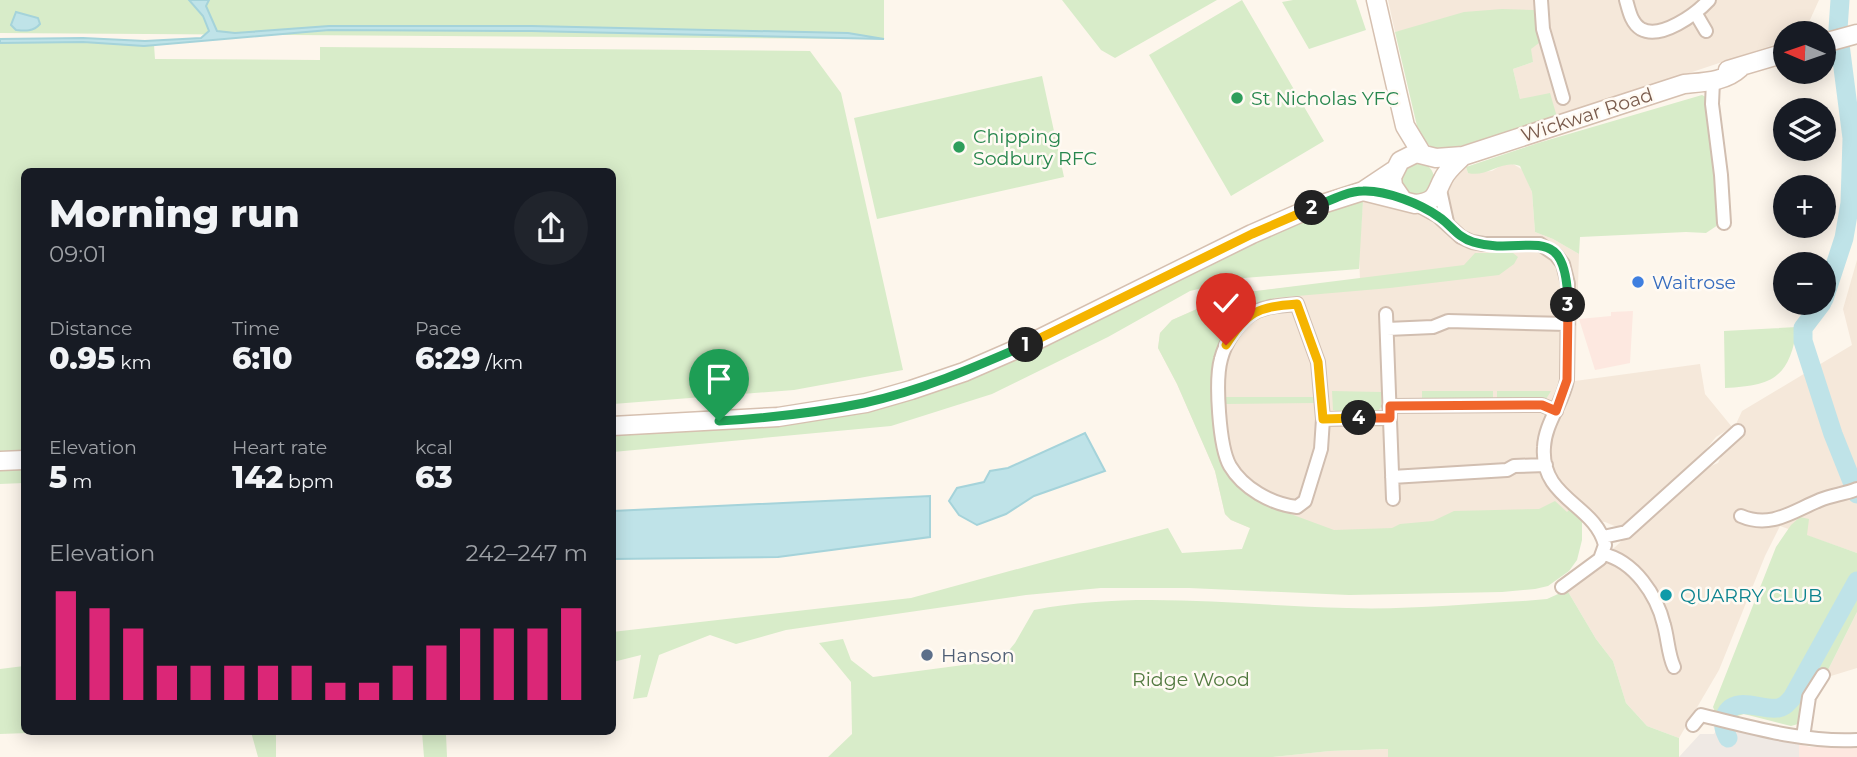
<!DOCTYPE html>
<html lang="en">
<head>
<meta charset="utf-8">
<style>
  :root { --surface:#171b24; --page:#20242c; --text:#f1f3f6; --muted:#9ea1a6; --accent:#db2777 }
  body { margin:0; font-family:Montserrat,sans-serif; background:var(--page); color:var(--text); height:100vh; display:flex; flex-direction:column; font-size:26px; white-space:nowrap }
  * { box-sizing:border-box; margin:0 }
  p { font-size:23px; color:var(--muted) }
  .icon { flex:none; width:38px; height:38px; fill:none; stroke:currentColor; stroke-width:2; stroke-linecap:round; stroke-linejoin:round }
  .map { position:relative; flex:1; overflow:hidden }
  .side { position:absolute; left:21px; top:168px; width:595px; height:567px; display:flex; flex-direction:column; background:var(--surface); border-radius:10px; box-shadow:0 4px 18px #0003 }
  .side>* { flex:none }
  .needle { width:46px; rotate:272deg }
  .tools { position:absolute; left:1773px; top:21px; display:grid; gap:14px }
  .tools a { display:grid; place-items:center; width:63px; height:63px; border-radius:50%; background:var(--surface); box-shadow:0 4px 18px #0003; font-size:35px }
  .pin { position:absolute; display:grid; place-items:center; width:60px; height:60px; color:#fff; margin:-72px -30px; border-radius:50% 50% 50% 0; rotate:-45deg; box-shadow:0 0 7px #0007 }
  .pin .icon { rotate:45deg }
  .km { position:absolute; width:35px; height:35px; margin:-18px; border-radius:50%; background:#222; color:#fff; font-size:19px; line-height:35px; text-align:center }
  .round { display:grid; place-items:center; flex:none; width:74px; height:74px; border-radius:37px; background:var(--page) }
  .summary { display:flex; align-items:center; justify-content:space-between; height:119px; padding:0 28px }
  h1 { font-size:38px; font-weight:800; line-height:52px }
  .stats { display:grid; grid-template-columns:repeat(3,1fr); gap:10px; height:119px; padding:7px 28px }
  .stats div { display:grid; align-content:center }
  .stats b { font-size:30px; font-weight:800 }
  .stats small { font-size:19px; font-weight:400 }
  .stats p { font-size:19px }
  .chart { height:196px; padding:14px 28px }
  .chart p { display:flex; justify-content:space-between }
  .chart svg { width:100%; height:126px; margin-top:7px; stroke:var(--accent); stroke-width:6 }
  .map>svg:first-child { display:block }
  .residential { fill:#f5e8da }
  .commercial { fill:#fde8e0 }
  .industrial { fill:#efe9e4 }
  .green { fill:#d8ecc9 }
  .water { fill:#bfe3e8; stroke:#a5d3da; stroke-width:2 }
  .lines { fill:none; stroke-linecap:round; stroke-linejoin:round }
  .river { stroke:#bfe3e8; stroke-width:19 }
  .street-casing { stroke:#d1beb0; stroke-width:16 }
  .secondary-casing { stroke:#d6c0b0; stroke-width:21 }
  .street { stroke:#fff; stroke-width:12 }
  .secondary { stroke:#fff; stroke-width:18 }
  .split-1-casing { stroke:#fff; stroke-width:14 }
  .split-2-casing { stroke:#fff; stroke-width:14 }
  .split-3-casing { stroke:#fff; stroke-width:14 }
  .split-4-casing { stroke:#fff; stroke-width:14 }
  .split-5-casing { stroke:#fff; stroke-width:14 }
  .split-1 { stroke:#22a559; stroke-width:9 }
  .split-2 { stroke:#f5b400; stroke-width:9 }
  .split-3 { stroke:#22a559; stroke-width:9 }
  .split-4 { stroke:#f0652b; stroke-width:9 }
  .split-5 { stroke:#f5b400; stroke-width:9 }
  .leisure-dot { fill:#2e9e5b; stroke:#fffaf3; stroke-width:2.5 }
  .shop-dot { fill:#3f7fe0; stroke:#fffaf3; stroke-width:2.5 }
  .culture-dot { fill:#0f9aa8; stroke:#fffaf3; stroke-width:2.5 }
  .service-dot { fill:#5c6f8a; stroke:#fffaf3; stroke-width:2.5 }
  .labels { text-anchor:middle; dominant-baseline:central; stroke-width:5; stroke-linejoin:round; paint-order:stroke }
  .leisure-label { font-size:19px; fill:#27864d; stroke:#fffaf3; text-anchor:start }
  .street-label { font-size:19px; fill:#7a5c4d; stroke:#fffaf3 }
  .shop-label { font-size:19px; fill:#366cbe; stroke:#fffaf3; text-anchor:start }
  .culture-label { font-size:19px; fill:#0d838f; stroke:#fffaf3; text-anchor:start }
  .service-label { font-size:19px; fill:#4e5e75; stroke:#fffaf3; text-anchor:start }
  .park-label { font-size:19px; fill:#537a41; stroke:#fffaf3 }
</style>
</head>
<body>
<div class="map">
<svg width="1857" height="757" viewBox="0 0 1857 757">
  <rect width="100%" height="100%" fill="#fdf6ec"/>
  <path class="residential" d="M1388 0H1819L1804 33H1785V41L1557 117 1520 99 1513 69 1533 62 1405 30 1395 32Z
    M1513 164 1523 170 1532 192 1535 232 1553 239 1579 254 1575 381 1700 364 1705 394 1732 427 1716 437 1697 460 1632 521 1617 527 1605 522 1582 520 1299 548 1231 520 1225 514 1215 471 1177 384 1158 348 1160 333 1172 320 1231 294 1360 279 1359 254 1363 201 1418 213 1446 195 1457 176 1466 167 1468 173 1492 171 1502 165Z
    M1857 260V553L1780 526 1765 556 1719 670 1679 738 1647 726 1626 703 1613 661 1596 639 1567 590 1701 470 1718 463 1742 411 1852 345 1843 309Z
    M1857 612V668L1831 676 1828 670Z
    M1388 749V757H1273L1330 751Z"/>
  <path class="commercial" d="M1633 311 1630 363 1595 370 1579 319 1611 316V312Z
    M1799 744 1810 747H1857V757H1799Z"/>
  <path class="industrial" d="M1721 723 1799 744V757H1679L1700 734H1714Z"/>
  <path class="green" d="M0 0H884V39L0 33Z
    M1062 0H1217L1115 58 1101 50Z
    M1242 0 1324 141 1231 196 1149 55Z
    M1293 0H1356L1366 30 1309 49 1282 2Z
    M1502 9 1534 10 1539 43 1531 49 1533 62 1513 69 1520 99 1550 93 1557 117 1454 148 1433 149 1422 138 1417 126 1395 32 1464 12Z
    M83 42 154 45 155 59 320 60V47L810 51 841 93 903 370 794 390 613 404 612 172H24V451L0 452V43Z
    M1042 76 1064 177 877 219 854 118Z
    M1702 95 1708 98 1718 225 1706 233 1686 232 1580 237 1579 254 1553 239 1535 232 1532 192 1520 166C1501 159 1487 178 1468 173L1466 167 1538 143Z
    M1400 179a17 17 0 1 1 34 0a17 17 0 1 1-34 0Z
    M1363 201 1359 269 1244 278 1190 291 1108 337 992 394 891 426 613 452V434L781 423 1036 349 1137 302 1271 234 1330 209Z
    M1475 253H1513L1518 257 1514 264 1499 275 1390 288 1274 298V301L1227 333 1218 448 1269 503V506L1334 530 1392 528 1400 524 1433 521 1454 511 1539 509 1555 501 1567 512 1570 509 1582 520V540L1577 560 1569 571 1548 586 1535 589 1502 592 1349 595 1189 588H1101L1026 595 786 630 736 644 710 635 659 655 647 697 633 699 641 655 613 662 612 632 911 598 1168 528 1182 553 1242 549 1250 528 1231 520 1225 514 1215 471 1177 384 1158 348 1160 333 1172 320 1231 294 1464 265Z
    M1797 327C1790 378 1772 386 1725 388L1724 331Z
    M1332 391 1381 392V407L1378 411H1336L1333 410Z
    M1422 391H1493V400L1422 401Z
    M1497 391H1551L1546 399 1497 400Z
    M1226 397H1314V403L1226 404Z
    M24 467V483L0 484V469Z
    M1800 517 1809 519 1807 535 1857 553V612L1828 670 1817 678 1800 704 1798 724 1791 726 1744 714 1734 717 1716 714 1713 707 1776 547 1791 525Z
    M1567 590 1596 639 1613 661 1626 703 1647 726 1679 738V757H1388V749L1330 751 1273 757H828L852 734 851 682 819 643 843 639 851 660 873 677 1001 660 1015 643 1034 610C1137 590 1243 606 1347 608 1405 610 1465 604 1523 601L1547 599Z
    M24 666V732H55L0 734V669Z
    M251 732H276V757H258Z
    M422 732H464L446 734 447 757H424Z"/>
  <path class="water" d="M189 0H209L206 6 217 31 235 33 329 26H532L848 33 884 39 531 31 329 30 144 46 83 42 0 43V39L83 38 145 41 201 38 209 31 203 16Z
    M16 12 38 18 40 24C33 32 25 31 16 30L11 25Z
    M1085 433 1105 471 1034 496 1006 514 977 525 959 515 949 501 957 488 984 482 990 471 1008 468Z
    M930 496V537L778 557 613 559V511Z"/>
  <g class="lines">
    <path class="river" d="M1824 299 1844 238 1850 203 1852 138 1838 29 1840 0
      M1822 303 1803 328V341L1833 434 1857 494
      M1728 738C1724 730 1722 724 1725 716 1734 694 1762 711 1778 708 1785 707 1787 703 1792 698L1857 581"/>
    <g class="street-casing">
      <path id="street" d="M1541 0 1543 29 1563 98
        M1626 0C1629 10 1631 23 1641 29 1661 40 1696 14 1709 0
        M1696 14 1706 31
        M1713 81 1712 104 1721 175 1724 223
        M1440 190 1447 222
        M1416 204 1438 216 1461 237 1472 242 1484 244H1540L1556 255 1563 264 1568 284 1567 380C1563 403 1545 423 1544 447 1540 499 1595 504 1605 545L1600 559 1562 587
        M1297 304 1318 362 1323 419 1321 449 1305 501 1297 507C1271 504 1243 488 1230 466 1219 447 1215 380 1221 359 1225 343 1237 324 1250 315 1265 305 1281 306 1297 304Z
        M1386 314 1393 499
        M1387 329 1433 327 1448 321 1568 324
        M1389 406 1542 405 1556 411
        M1323 419 1390 418
        M1392 477 1507 470 1514 466 1546 465
        M1741 516C1771 529 1793 511 1820 500 1832 495 1845 494 1857 489
        M1603 537 1626 532 1738 431
        M1603 554C1634 561 1657 595 1664 625 1668 639 1668 654 1674 667
        M1693 725 1701 715C1751 727 1805 743 1857 740
        M1803 737 1809 697 1823 675"/>
    </g>
    <g class="secondary-casing">
      <path id="secondary" d="M1376 0 1405 126 1422 154
        M1824 43 1857 34
        M1728 70 1785 53
        M1363 191 1415 204C1437 202 1435 194 1443 179 1447 170 1456 163 1463 156
        M1402 199 1393 186 1392 177 1400 161 1416 153 1436 158 1463 156 1684 84C1704 82 1725 82 1740 68
        M612 426 778 417 866 403 911 390 964 372 1033 342 1252 234 1316 206 1363 191 1393 171
        M0 461 24 460"/>
    </g>
    <use href="#street" class="street"/>
    <use href="#secondary" class="secondary"/>
  </g>
  <g class="lines">
    <g class="split-1-casing">
      <path id="split-1" d="M719 421C768 418 816 413 864 403 920 391 973 368 1026 345"/>
    </g>
    <g class="split-2-casing">
      <path id="split-2" d="M1026 345 1252 234 1312 208"/>
    </g>
    <g class="split-3-casing">
      <path id="split-3" d="M1312 208C1327 202 1347 191 1363 191 1386 190 1421 204 1439 217 1451 225 1458 238 1473 242 1526 258 1567 215 1568 305"/>
    </g>
    <g class="split-4-casing">
      <path id="split-4" d="M1359 418H1390V406L1542 405 1556 411 1567 380 1568 305"/>
    </g>
    <g class="split-5-casing">
      <path id="split-5" d="M1226 345C1247 311 1258 307 1297 304L1318 362 1323 419 1359 418"/>
    </g>
    <use href="#split-1" class="split-1"/>
    <use href="#split-2" class="split-2"/>
    <use href="#split-3" class="split-3"/>
    <use href="#split-4" class="split-4"/>
    <use href="#split-5" class="split-5"/>
  </g>
  <g class="leisure-dot">
    <circle cx="1237" cy="98" r="7"/>
    <circle cx="959" cy="147" r="7"/>
  </g>
  <circle class="shop-dot" cx="1638" cy="282" r="7"/>
  <circle class="culture-dot" cx="1666" cy="595" r="7"/>
  <circle class="service-dot" cx="927" cy="655" r="7"/>
  <g class="labels">
    <g class="leisure-label">
      <text x="1251" y="98">St Nicholas YFC</text>
      <text x="973" y="136">Chipping<tspan x="973" dy="22">Sodbury RFC</tspan></text>
    </g>
    <g class="street-label">
      <text transform="translate(1587 115) rotate(-18)">Wickwar Road</text>
    </g>
    <g class="shop-label">
      <text x="1652" y="282">Waitrose</text>
    </g>
    <g class="culture-label">
      <text x="1680" y="595">QUARRY CLUB</text>
    </g>
    <g class="service-label">
      <text x="941" y="655">Hanson</text>
    </g>
    <g class="park-label">
      <text x="1191" y="679">Ridge Wood</text>
    </g>
  </g>
</svg>
<div class="tools">
<a><svg class="needle" viewBox="-14 -14 28 28"><path d="M0-13l5 13h-10z" fill="#e53935"/><path d="M0 13l5-13h-10z" fill="#9ea1a6"/></svg></a>
<a><svg class="icon" aria-label="layers" viewBox="0 0 24 24"><path d="M12 4l9 5-9 5-9-5zM3 14l9 5 9-5"/></svg></a>
<a>+</a>
<a>−</a>
</div>
<div class="pin" style="left:719px;top:421px;background:#1e9e55"><svg class="icon" aria-label="arrive" viewBox="0 0 24 24"><path d="M6 21V4h12l-3 4 3 4H6"/></svg></div>
<div class="pin" style="left:1226px;top:345px;background:#d93025"><svg class="icon" aria-label="check" viewBox="0 0 24 24"><path d="M5 12l5 5 9-10"/></svg></div>
<b class="km" style="left:1026px;top:345px">1</b>
<b class="km" style="left:1312px;top:208px">2</b>
<b class="km" style="left:1568px;top:305px">3</b>
<b class="km" style="left:1359px;top:418px">4</b>
<section class="side">
<div class="summary"><div><h1>Morning run</h1><p>09:01</p></div><a class="round"><svg class="icon" aria-label="share" viewBox="0 0 24 24"><path d="M12 15V3M7 8l5-5 5 5M5 13v7h14v-7"/></svg></a></div>
<div class="stats">
<div><p>Distance</p><b>0.95<small> km</small></b></div>
<div><p>Time</p><b>6:10</b></div>
<div><p>Pace</p><b>6:29<small> /km</small></b></div>
</div>
<div class="stats">
<div><p>Elevation</p><b>5<small> m</small></b></div>
<div><p>Heart rate</p><b>142<small> bpm</small></b></div>
<div><p>kcal</p><b>63</b></div>
</div>
<div class="chart"><p><span>Elevation</span>242–247 m</p>
<svg viewBox="0 0 160 44" preserveAspectRatio="none"><path d="M5 44V6M15 44V12M25 44V19M35 44V32M45 44V32M55 44V32M65 44V32M75 44V32M85 44V38M95 44V38M105 44V32M115 44V25M125 44V19M135 44V19M145 44V19M155 44V12"/></svg>
</div>
</section>
</div>
</body>
</html>
